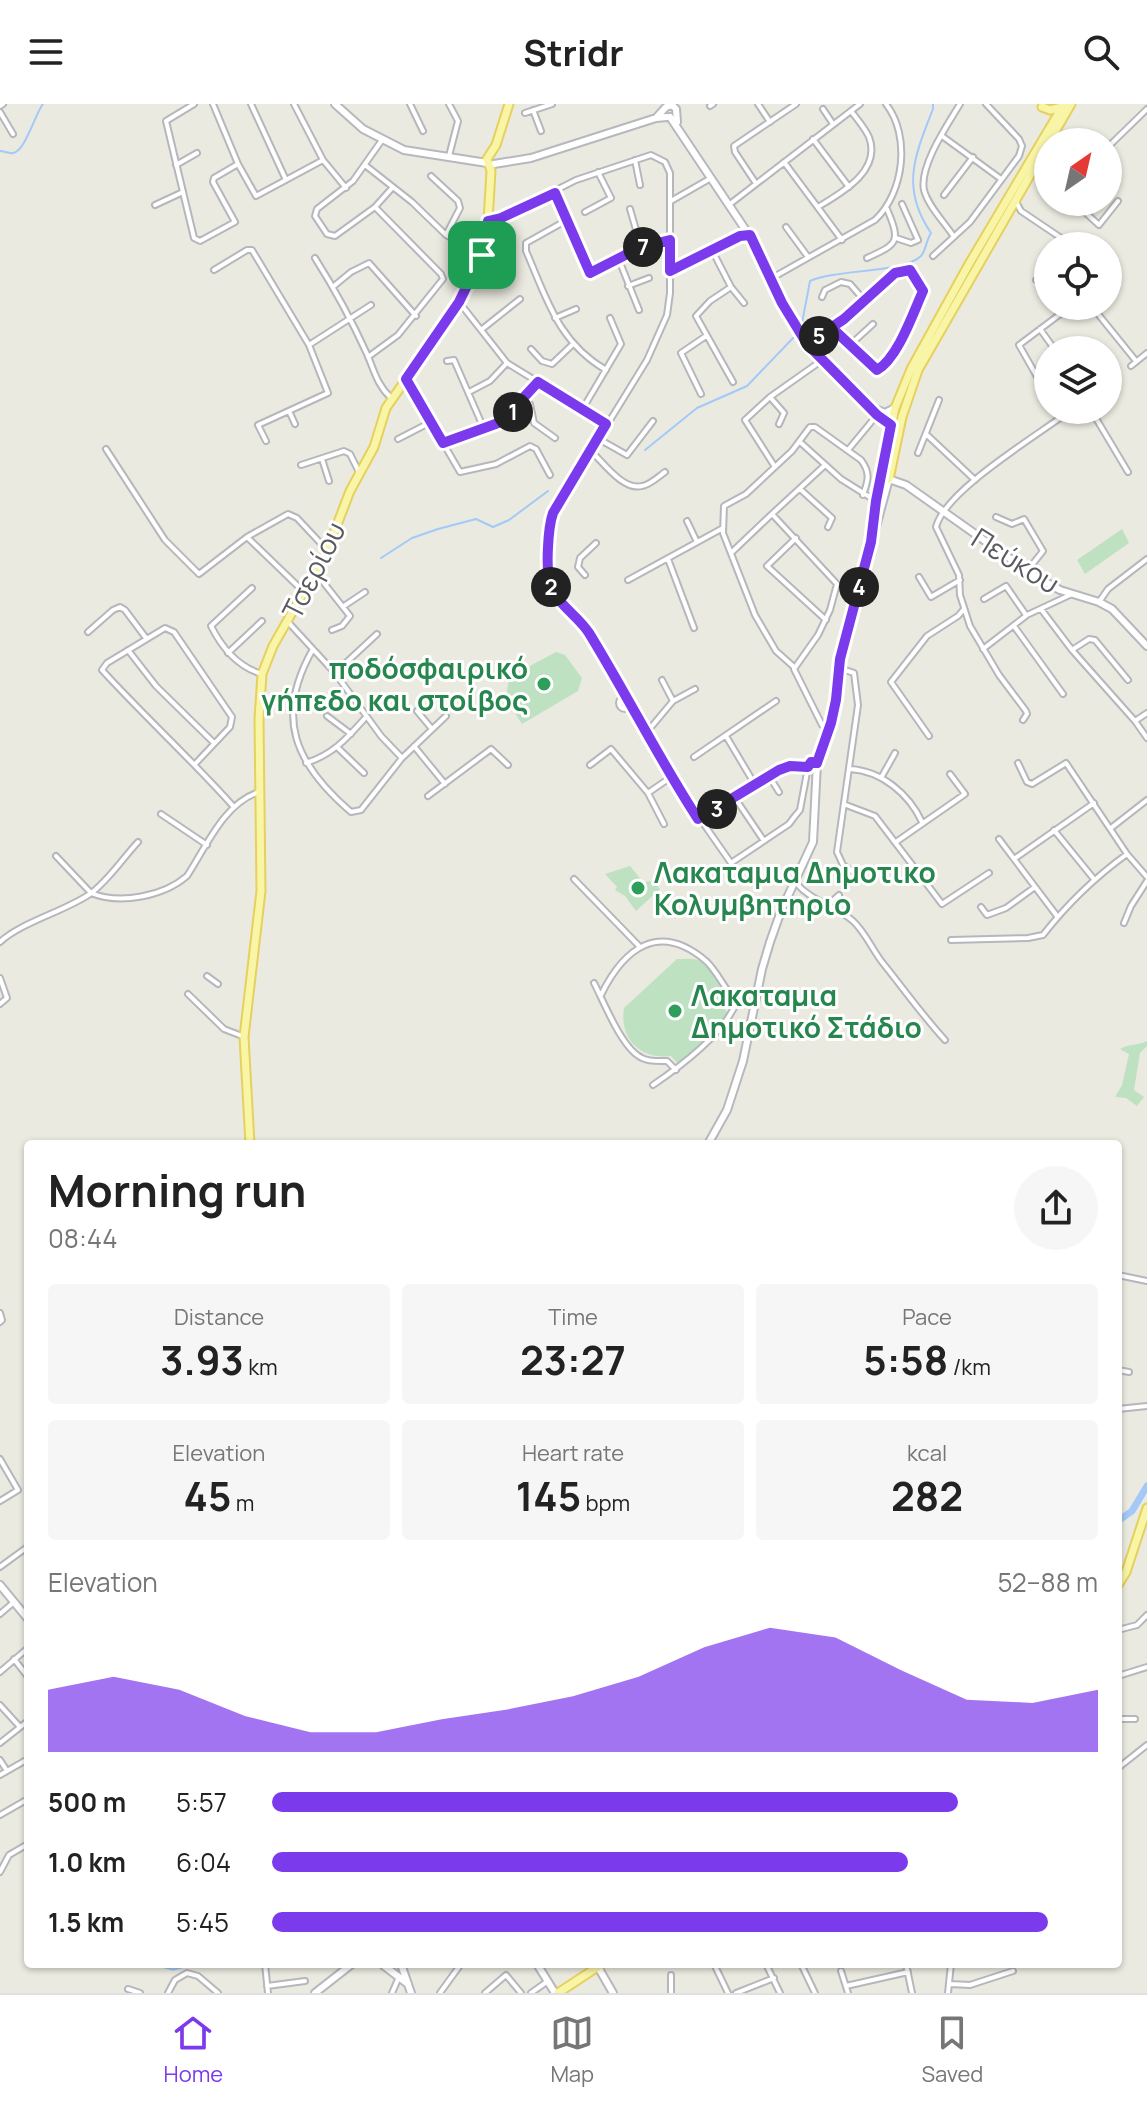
<!DOCTYPE html>
<html lang="en">
<head>
<meta charset="utf-8">
<style>
  :root { --surface:#fff; --page:#f6f6f6; --text:#222; --muted:#767676; --line:#e0e0e0; --accent:#7c3aed }
  body { margin:0; font-family:Manrope,sans-serif; background:var(--page); color:var(--text); height:100vh; display:flex; flex-direction:column; font-size:30px; white-space:nowrap }
  * { box-sizing:border-box; margin:0 }
  p { font-size:26px; color:var(--muted) }
  .icon { flex:none; width:44px; height:44px; fill:none; stroke:currentColor; stroke-width:2; stroke-linecap:round; stroke-linejoin:round }
  .map { position:relative; flex:1; overflow:hidden }
  .drawer { position:absolute; left:24px; top:1036px; width:1098px; height:828px; display:flex; flex-direction:column; background:var(--surface); border-radius:8px; box-shadow:0 2px 6px #0004 }
  .drawer>* { flex:none }
  .needle { width:52px; rotate:34deg }
  .controls { position:absolute; left:1034px; top:24px; display:grid; gap:16px }
  .controls a { display:grid; place-items:center; width:88px; height:88px; border-radius:50%; background:var(--surface); box-shadow:0 2px 6px #0004; font-size:40px }
  .pin { position:absolute; display:grid; place-items:center; width:68px; height:68px; color:#fff; margin:-34px; border-radius:16px; box-shadow:0 4px 12px #0006 }
  .km { position:absolute; width:40px; height:40px; margin:-20px; border-radius:50%; background:#222; color:#fff; font-size:22px; line-height:40px; text-align:center }
  .round { display:grid; place-items:center; flex:none; width:84px; height:84px; border-radius:42px; background:var(--page) }
  .head { display:flex; align-items:center; justify-content:space-between; height:136px; padding:0 24px }
  h1 { font-size:44px; font-weight:700; line-height:60px }
  .stats { display:grid; grid-template-columns:repeat(3,1fr); gap:12px; height:136px; padding:8px 24px }
  .stats div { display:grid; align-content:center; border-radius:8px; background:var(--page); text-align:center }
  .stats b { font-size:40px; font-weight:700 }
  .stats small { font-size:22px; font-weight:400 }
  .stats p { font-size:22px }
  .chart { height:224px; padding:16px 24px }
  .chart p { display:flex; justify-content:space-between }
  .chart svg { width:100%; height:144px; margin-top:8px; fill:var(--accent); opacity:.7 }
  ul { padding:0 24px; list-style:none; font-size:26px }
  li { display:grid; grid-template-columns:128px 96px 1fr; align-items:center; height:60px }
  li i { height:20px; border-radius:10px; background:var(--accent) }
  header { display:flex; justify-content:space-between; align-items:center; height:104px; padding:0 24px; background:var(--surface); font-size:36px; font-weight:700 }
  .dock { display:flex; justify-content:space-around; align-items:center; height:112px; border-top:2px solid var(--line); background:var(--surface); font-size:22px; color:var(--muted) }
  .dock a { display:grid; justify-items:center; gap:4px }
  .dock .on { color:var(--accent) }
  .map>svg:first-child { display:block }
  .green { fill:#bee1c2 }
  .lines { fill:none; stroke-linecap:round; stroke-linejoin:round }
  .stream { stroke:#a3c9f8; stroke-width:2 }
  .river { stroke:#a3c9f8; stroke-width:7 }
  .street-casing { stroke:#b6b7bc; stroke-width:8 }
  .secondary-casing { stroke:#b6b8be; stroke-width:10 }
  .primary-casing { stroke:#e6d05e; stroke-width:11 }
  .street { stroke:#fff; stroke-width:4 }
  .secondary { stroke:#fff; stroke-width:6 }
  .primary { stroke:#f9f5a7; stroke-width:7 }
  .route-casing { stroke:#fff; stroke-width:16 }
  .route { stroke:#7c3aed; stroke-width:10 }
  .leisure-dot { fill:#2e9e5b; stroke:#fff; stroke-width:3 }
  .labels { text-anchor:middle; dominant-baseline:central; stroke-width:6; stroke-linejoin:round; paint-order:stroke }
  .street-label { font-size:28px; fill:#595b60; stroke:#fff }
  .leisure-label { font-size:28px; font-weight:bold; fill:#27864d; stroke:#fff; text-anchor:start }
</style>
</head>
<body>
<header><svg class="icon" aria-label="menu" viewBox="0 0 24 24"><path d="M4 6h16M4 12h16M4 18h16"/></svg>Stridr<svg class="icon" aria-label="search" viewBox="0 0 24 24"><circle cx="10" cy="10" r="6"/><path d="M15 15l6 6"/></svg></header>
<div class="map">
<svg width="1147" height="1889" viewBox="0 0 1147 1889">
  <rect width="100%" height="100%" fill="#ebeae0"/>
  <path class="green" d="M1122 425 1129 439 1085 470 1077 456Z
    M556 548 565 551 582 574 578 587 522 620 506 595 509 573Z
    M630 762 643 778 653 777 660 785 636 807 625 792 615 786 617 783 605 770Z
    M677 855C683 855 692 854 698 856 717 863 723 884 721 901L730 911 679 961 671 952C640 956 619 934 624 904Z
    M1147 937V942L1140 949 1134 986 1144 993 1137 1002 1126 994 1115 993 1122 981 1129 950 1120 945C1130 939 1137 942 1147 937Z"/>
  <g class="lines">
    <path class="stream" d="M0 47C4 47 9 50 13 49 25 48 35 10 43 0
      M802 219 810 177C837 165 904 169 921 152 926 146 926 137 931 129 900 84 915 51 933 5V0
      M645 346 697 304 747 282 795 232
      M381 454 412 434 438 425 476 415 493 423 509 416 548 387"/>
    <path class="river" d="M1118 1417 1132 1407 1147 1382
      M162 1860 173 1863 185 1860"/>
    <g class="street-casing">
      <path id="street" d="M194 0 166 17 194 134 200 137 235 118 213 78 214 74 238 60
        M213 0 238 60 256 92 323 56
        M251 0 286 76
        M294 0 323 56 346 84
        M410 0 423 27
        M449 0 458 17 449 52
        M758 0 770 18
        M0 2 3 0
        M710 2 713 0
        M823 5 833 20
        M533 6 541 27
        M0 8 13 30
        M525 9 552 0
        M942 32 1001 75
        M813 35 849 83
        M382 36 353 77 317 105 315 112 327 130 335 132 375 103 393 83
        M1108 43 1147 5
        M635 56 640 81
        M784 58 842 136
        M176 61 197 49
        M365 61 412 98 446 131 480 150
        M431 72 458 97 460 104 446 131
        M755 78 735 48 734 42 796 0
        M555 89 590 169 641 143 670 136
        M944 91 973 53
        M671 97 711 74
        M1016 98 1021 107 1073 142
        M1074 98 1099 121 1118 97
        M730 100 860 0
        M155 101 183 88
        M818 103C841 89 882 67 869 33 865 24 857 15 851 7
        M630 105 641 143
        M585 108 611 94 598 68
        M567 116 526 139V147C547 195 558 238 606 266
        M488 117 501 114 576 76 651 51 665 58 670 69V189L667 211 647 256 553 409 549 422 551 484 580 515 629 595
        M786 123 808 153
        M954 133C945 119 928 102 924 86 919 62 948 20 960 0
        M896 134 911 139 918 136 902 100
        M712 146 731 183 744 199
        M933 152 970 118 1019 52 1022 42 1019 35 986 0
        M315 154C334 184 352 217 367 250 374 266 377 281 391 294
        M867 154C898 140 901 138 887 105
        M619 156 639 206
        M214 166 247 146H252L309 241 328 289 258 321 266 337
        M670 167 740 132 747 131
        M772 174 875 116C904 89 911 32 886 0
        M1036 176 1048 164
        M334 182 351 168 369 159 416 212
        M628 182 649 174
        M731 183 710 197 696 212 733 278
        M822 193 825 186 841 178 850 180 864 196
        M459 198 507 259 606 320
        M1098 210 1136 257
        M555 214 576 205
        M1040 225 1055 246
        M481 226 520 195
        M807 240 844 215 895 169 910 166 923 187C913 210 899 254 877 266L832 224
        M309 241 371 201
        M850 241 873 220
        M531 245 542 257 552 260 572 241
        M368 253 398 231 443 175 441 170 375 103
        M447 257 454 256 484 325
        M1131 262 1147 249
        M406 275 460 368 496 360 530 342 536 345 550 371
        M1108 278 1112 276
        M469 288 490 277 507 259
        M701 290 681 249 706 232
        M1048 292 1019 241 1063 208
        M770 293 821 257
        M524 295 530 300 534 319 555 334
        M582 306 621 240 610 214
        M1056 306 1060 314
        M1091 306 1128 368
        M289 307 295 320
        M926 330 975 376
        M597 334 627 351 653 317
        M398 335 431 318
        M800 338 841 375 876 397
        M443 339 501 318 538 278
        M106 345 165 436 199 470 247 433 288 410 297 414 326 445
        M590 346C603 358 623 387 642 382 650 381 658 373 665 368
        M848 346 877 311
        M918 349 939 296
        M322 355 329 377
        M301 361 344 347 350 350 359 368
        M824 362 772 410 837 480 830 506 818 531 794 565 822 621 828 626
        M775 363 745 316 770 293 784 309 779 320
        M800 385 832 414 828 423
        M996 413 1012 420 1024 415 1043 447 1027 467
        M687 417 697 438
        M247 433 303 487
        M796 434 767 462 826 516
        M731 449 772 410
        M668 455 694 524
        M316 469 350 512 342 522 332 526
        M585 471 578 463 580 454 596 439
        M919 473 931 493 960 476
        M628 476 723 424
        M252 484 211 522C222 544 238 563 262 570
        M984 495 1006 482 1026 511
        M1099 498 1108 485 1147 455
        M344 502 365 488
        M1041 505 1072 546 1135 617 1147 634
        M288 518 335 569 381 632 402 654
        M1014 522 1063 590
        M88 528 113 506 120 503 125 506 146 534
        M313 545C274 613 295 660 351 708L361 706 402 654 446 612
        M983 545 1027 511 1072 490
        M128 546 156 582 214 639
        M1072 546 1089 535 1095 536 1128 576
        M228 549 262 517
        M794 563 776 547 755 511 723 429 724 402 746 390 792 347 810 323H815L861 356C871 369 868 377 863 391
        M839 564 854 569 858 601 837 748 843 761 860 772
        M335 569 377 530
        M662 576 673 597
        M619 599a6 6 0 1 1 12 0a6 6 0 1 1-12 0Z
        M631 600 671 673 731 759 789 720 795 712 800 706 808 663 811 658 817 659
        M417 607 432 625
        M327 612 351 630
        M1023 616 1027 610 1026 607 999 571 970 522 960 491 959 471 936 423C945 386 1040 330 1071 306
        M1135 617 1147 609
        M647 628 673 597 695 585
        M726 632 754 679
        M929 632 891 578 927 532 958 512 964 505
        M414 642 445 680
        M338 644 364 669
        M694 653 776 597
        M306 659C334 650 347 634 366 613
        M1018 659 1027 678 1032 680 1066 659 1127 750 1147 773
        M195 660 230 623 232 613 174 528 165 524 107 559 102 566C145 613 191 655 233 702
        M590 661 611 645 648 689 664 720
        M850 665C882 667 909 690 922 718
        M769 672 779 688
        M881 674 895 649
        M648 689 671 673
        M428 692 491 645 508 661
        M735 694 764 737
        M846 701 875 712 942 800 989 769
        M161 710 207 741
        M698 715 779 666 790 662 808 663
        M1111 724 1147 696
        M1054 726 1093 774
        M999 735 1057 812
        M896 738 965 690 950 670
        M56 752 91 789C120 801 164 792 187 772 206 743 224 699 259 688
        M1014 755 1094 699
        M574 775 640 843
        M796 779C812 798 835 801 853 817 865 828 872 845 882 858 903 884 922 911 945 936
        M827 802 839 791
        M981 803 987 811 1006 804 1035 783
        M1124 819 1131 802 1147 777
        M951 836 1028 834 1043 831C1068 799 1094 774 1127 750
        M0 838C22 818 63 808 90 790 108 777 123 754 138 738
        M207 872 218 880
        M0 874 7 894 0 900
        M594 879C604 898 622 945 642 954 650 958 658 957 667 957L676 966
        M188 890 224 925 242 932
        M601 891C624 844 659 817 706 857 718 868 725 887 736 896 740 900 749 901 754 902
        M653 981C681 962 725 929 737 897
        M1118 1171 1147 1177
        M0 1209 2 1216 0 1218
        M1118 1266 1129 1268
        M1118 1305 1147 1302
        M0 1355 18 1386 0 1397
        M0 1463 26 1444
        M0 1510 14 1498
        M1118 1526 1137 1521 1147 1511
        M14 1555 28 1573
        M0 1568 28 1544
        M1118 1572 1147 1563
        M0 1601 20 1623
        M1118 1615H1135
        M0 1639 28 1617
        M0 1656 7 1667
        M1118 1664 1147 1641
        M0 1671 28 1655
        M0 1711 28 1695
        M0 1768 9 1751 28 1740
        M265 1860 268 1889
        M714 1860 728 1889
        M766 1860 780 1889
        M801 1860 815 1889
        M906 1860 912 1889
        M841 1867 848 1889
        M950 1880 970 1881 1013 1867
        M267 1882 305 1877
        M846 1882 908 1868
        M128 1885 140 1889
        M168 1889 175 1876 187 1869 198 1872 218 1889
        M392 1889 399 1873
        M440 1889 461 1860
        M485 1889 506 1871 521 1889
        M531 1889 548 1877
        M671 1889V1871
        M736 1889 774 1874
        M948 1889 951 1860"/>
    </g>
    <g class="secondary-casing">
      <path id="secondary" d="M335 0 363 25 404 46 487 59
        M670 13 755 140 782 199 807 240 877 311 899 323
        M656 14 666 3 672 1 676 5 677 18
        M494 60 531 54 656 14 667 13
        M873 304 885 309 895 304
        M872 427 880 372 906 381 1036 473 1060 486 1099 498 1112 505 1147 542
        M708 1040 727 1006 743 957 762 865 770 838 781 807 813 738 817 659 831 619 836 596 840 555 889 375
        M0 1481 28 1515
        M401 1860 411 1889
        M537 1860 555 1889
        M383 1861 408 1880
        M598 1863 613 1889
        M315 1889 352 1860"/>
    </g>
    <g class="primary-casing">
      <path id="primary" d="M1042 3 1050 6 1062 3
        M880 372 895 304 911 265 969 160 1064 0
        M889 375 902 313 918 266 1071 0
        M250 1040 244 933 261 787 259 615 262 570 273 542 327 447 350 387 374 343 386 304 455 205 477 162 488 117 491 67 487 55 496 41 509 0
        M1118 1481 1126 1468 1147 1404
        M558 1889 602 1860"/>
    </g>
    <use href="#street" class="street"/>
    <use href="#secondary" class="secondary"/>
    <use href="#primary" class="primary"/>
  </g>
  <g class="lines">
    <g class="route-casing">
      <path id="route" d="M482 151 459 198 406 275 443 339 501 318 538 278 606 320 553 409C548 423 545 468 551 482 557 500 579 513 589 529 627 591 659 655 698 715L779 666 790 662 808 663 811 658 817 659 831 619 836 596 840 555 871 438 876 397 891 321 877 311 807 240 832 224 877 266C898 254 913 209 923 187L910 166 895 169 844 215 807 240 782 199 750 131 740 132 670 167V136L641 143 590 169 555 89 501 114 488 117 482 151"/>
    </g>
    <use href="#route" class="route"/>
  </g>
  <g class="leisure-dot">
    <circle cx="544" cy="580" r="8"/>
    <circle cx="638" cy="784" r="8"/>
    <circle cx="675" cy="907" r="8"/>
  </g>
  <g class="labels">
    <g class="street-label">
      <text transform="translate(1016 456) rotate(32)">Πεύκου</text>
      <text transform="translate(313 466) rotate(-63)">Τσερίου</text>
    </g>
    <g class="leisure-label">
      <text x="528" y="564" text-anchor="end">ποδόσφαιρικό<tspan x="528" dy="32">γήπεδο και στοίβος</tspan></text>
      <text x="654" y="768">Λακαταμια Δημοτικο<tspan x="654" dy="32">Κολυμβητηριο</tspan></text>
      <text x="691" y="891">Λακαταμια<tspan x="691" dy="32">Δημοτικό Στάδιο</tspan></text>
    </g>
  </g>
</svg>
<div class="controls">
<a><svg class="needle" viewBox="-14 -14 28 28"><path d="M0-13l5 13h-10z" fill="#e53935"/><path d="M0 13l5-13h-10z" fill="#767676"/></svg></a>
<a><svg class="icon" aria-label="locate" viewBox="0 0 24 24"><circle cx="12" cy="12" r="6"/><path d="M12 2v4M12 18v4M2 12h4M18 12h4"/></svg></a>
<a><svg class="icon" aria-label="layers" viewBox="0 0 24 24"><path d="M12 4l9 5-9 5-9-5zM3 14l9 5 9-5"/></svg></a>
</div>
<div class="pin" style="left:482px;top:151px;background:#1e9e55"><svg class="icon" aria-label="arrive" viewBox="0 0 24 24"><path d="M6 21V4h12l-3 4 3 4H6"/></svg></div>
<b class="km" style="left:513px;top:308px">1</b>
<b class="km" style="left:551px;top:483px">2</b>
<b class="km" style="left:717px;top:705px">3</b>
<b class="km" style="left:859px;top:483px">4</b>
<b class="km" style="left:819px;top:232px">5</b>
<b class="km" style="left:643px;top:143px">7</b>
<section class="drawer">
<div class="head"><div><h1>Morning run</h1><p>08:44</p></div><a class="round"><svg class="icon" aria-label="share" viewBox="0 0 24 24"><path d="M12 15V3M7 8l5-5 5 5M5 13v7h14v-7"/></svg></a></div>
<div class="stats">
<div><p>Distance</p><b>3.93<small> km</small></b></div>
<div><p>Time</p><b>23:27</b></div>
<div><p>Pace</p><b>5:58<small> /km</small></b></div>
</div>
<div class="stats">
<div><p>Elevation</p><b>45<small> m</small></b></div>
<div><p>Heart rate</p><b>145<small> bpm</small></b></div>
<div><p>kcal</p><b>282</b></div>
</div>
<div class="chart"><p><span>Elevation</span>52–88 m</p>
<svg viewBox="0 0 160 44" preserveAspectRatio="none"><path d="M0 44V25L10 21L20 25L30 33L40 38L50 38L60 34L70 31L80 27L90 21L100 12L110 6L120 9L130 19L140 28L150 29L160 25V44z"/></svg>
</div>
<ul>
<li><b>500 m</b>5:57<i style="width:83%"></i></li>
<li><b>1.0 km</b>6:04<i style="width:77%"></i></li>
<li><b>1.5 km</b>5:45<i style="width:94%"></i></li>
</ul>
</section>
</div>
<nav class="dock">
<a class="on"><svg class="icon" aria-label="home" viewBox="0 0 24 24"><path d="M3 11l9-7 9 7M6 9v11h12V9"/></svg>Home</a>
<a><svg class="icon" aria-label="map" viewBox="0 0 24 24"><path d="M3 6l6-2 6 2 6-2v14l-6 2-6-2-6 2zM9 4v14M15 6v14"/></svg>Map</a>
<a><svg class="icon" aria-label="saved" viewBox="0 0 24 24"><path d="M7 4h10v16l-5-4-5 4z"/></svg>Saved</a>
</nav>
</body>
</html>
